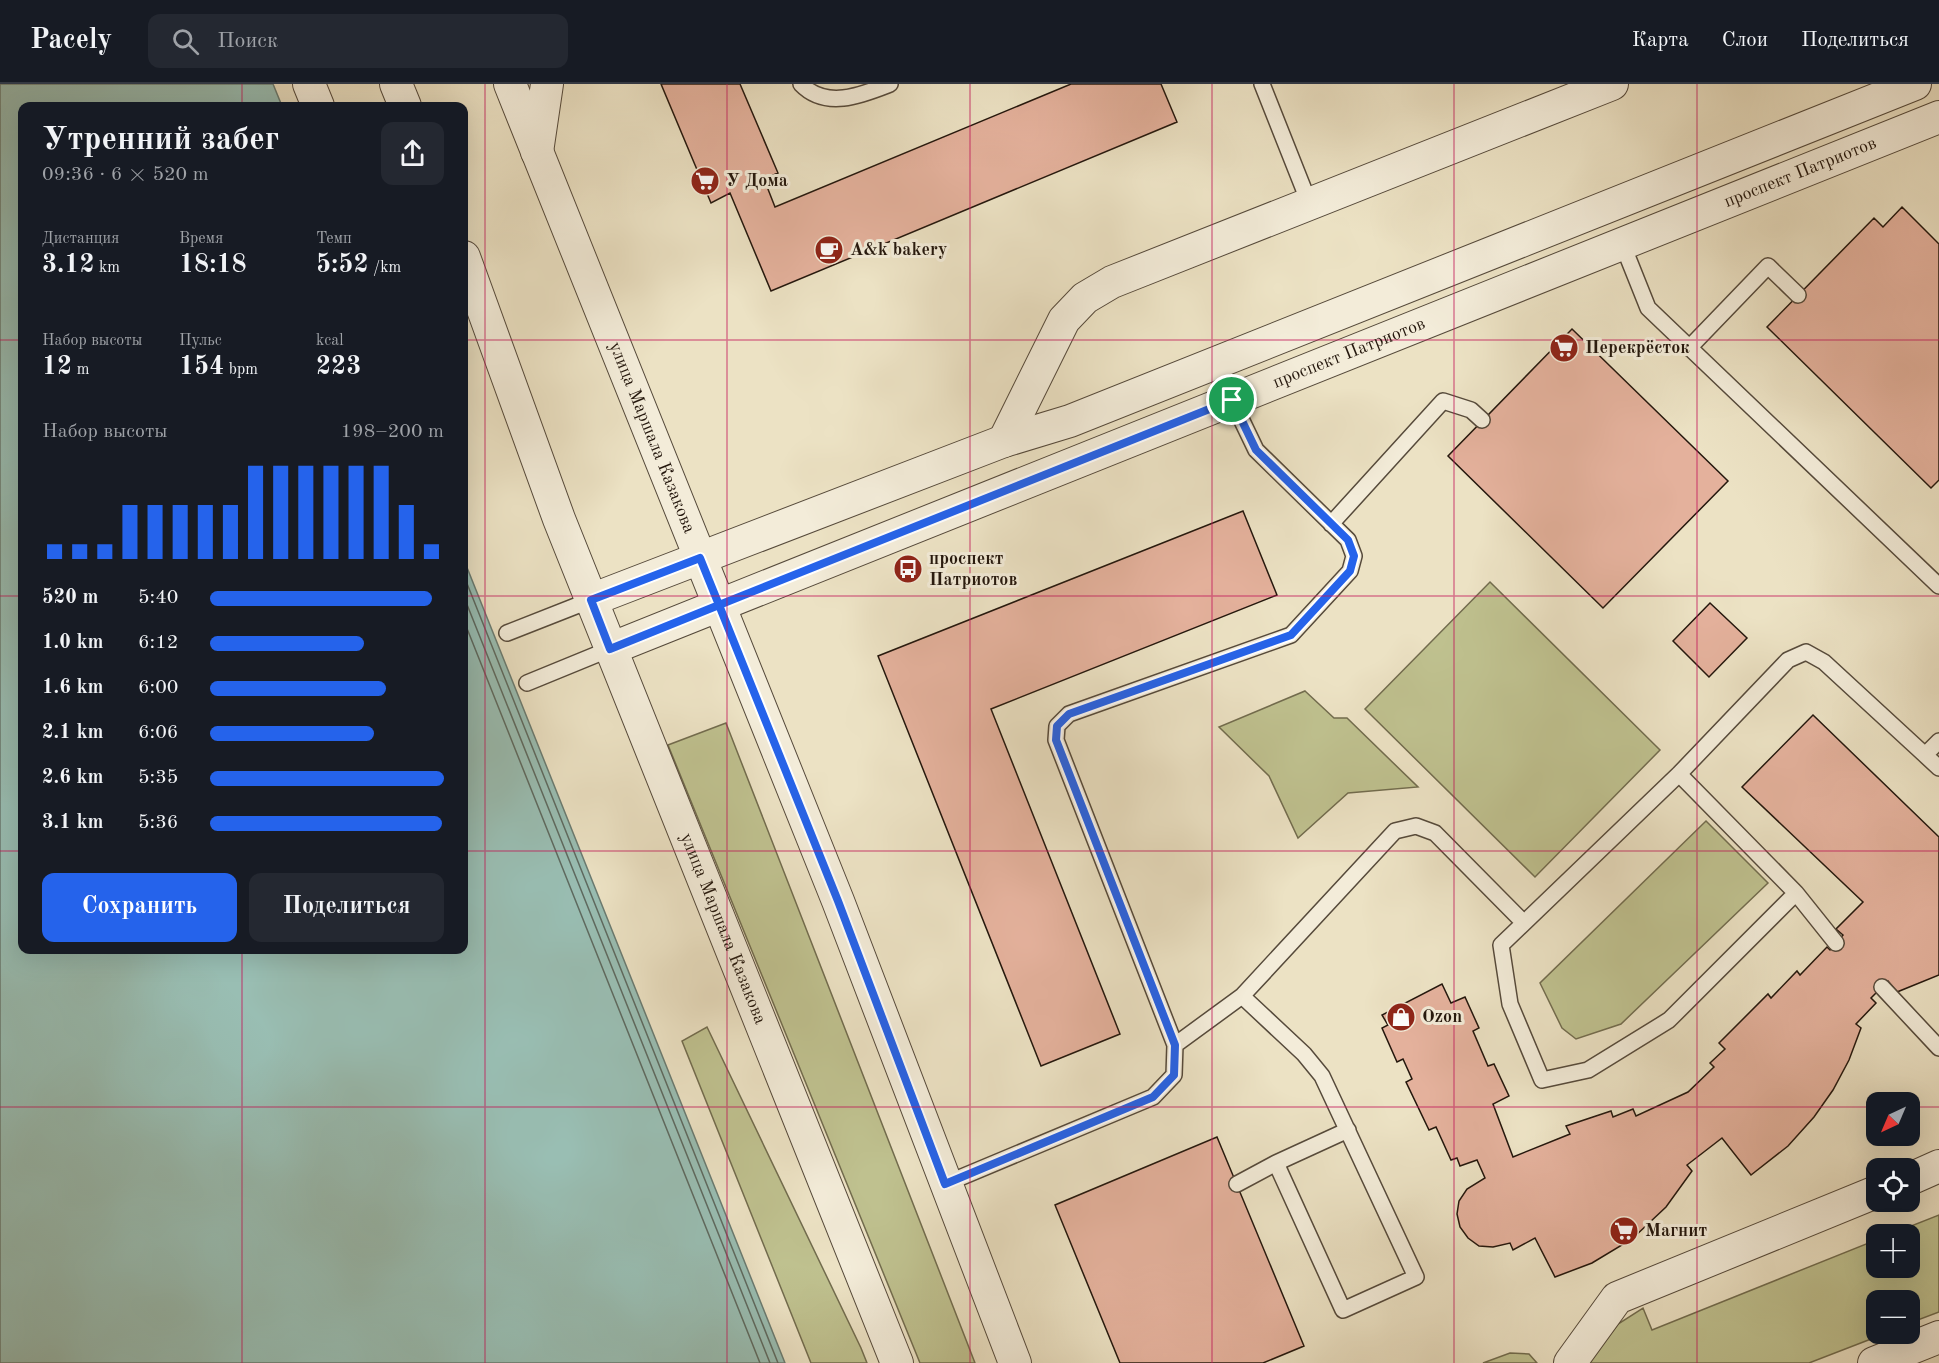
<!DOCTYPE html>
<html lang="ru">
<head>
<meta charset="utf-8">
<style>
  :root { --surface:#171b24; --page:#242831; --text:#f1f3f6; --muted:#9ea1a6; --line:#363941; --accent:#2563eb }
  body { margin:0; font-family:"Old Standard TT",serif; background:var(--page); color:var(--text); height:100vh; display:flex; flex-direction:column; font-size:22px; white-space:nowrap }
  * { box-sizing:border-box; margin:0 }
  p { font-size:20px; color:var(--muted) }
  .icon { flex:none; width:33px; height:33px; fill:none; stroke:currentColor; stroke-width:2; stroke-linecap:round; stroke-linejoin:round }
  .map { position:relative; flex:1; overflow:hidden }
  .panel { position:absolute; left:18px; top:18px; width:450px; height:852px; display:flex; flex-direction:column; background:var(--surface); border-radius:12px; box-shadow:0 6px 24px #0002 }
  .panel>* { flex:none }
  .needle { width:39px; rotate:224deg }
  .fabs { position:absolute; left:1866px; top:1008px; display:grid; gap:12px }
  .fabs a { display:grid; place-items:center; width:54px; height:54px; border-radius:12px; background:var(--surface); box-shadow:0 6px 24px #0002; font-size:30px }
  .pin { position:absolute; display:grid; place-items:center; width:51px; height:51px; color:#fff; margin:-26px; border:3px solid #fff; border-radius:50%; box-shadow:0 2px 6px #0007 }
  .round { display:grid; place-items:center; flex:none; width:63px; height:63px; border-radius:12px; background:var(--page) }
  .head { display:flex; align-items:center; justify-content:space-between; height:102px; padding:0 24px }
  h1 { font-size:33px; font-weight:700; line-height:45px }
  .metrics { display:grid; grid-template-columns:repeat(3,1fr); gap:9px; height:102px; padding:6px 24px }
  .metrics div { display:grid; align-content:center }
  .metrics b { font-size:26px; font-weight:700 }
  .metrics small { font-size:16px; font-weight:400 }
  .metrics p { font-size:16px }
  .chart { height:168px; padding:12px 24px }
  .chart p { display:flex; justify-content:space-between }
  .chart svg { width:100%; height:108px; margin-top:6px; stroke:var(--accent); stroke-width:6 }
  .primary-button { display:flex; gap:12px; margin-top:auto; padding:12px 24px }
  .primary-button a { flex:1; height:69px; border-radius:12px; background:var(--accent); color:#fff; font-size:24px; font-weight:700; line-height:69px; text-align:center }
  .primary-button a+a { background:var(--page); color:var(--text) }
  ul { padding:0 24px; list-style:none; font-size:20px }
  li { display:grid; grid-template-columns:96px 72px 1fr; align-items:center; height:45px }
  li i { height:15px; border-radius:8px; background:var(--accent) }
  header { display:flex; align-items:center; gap:36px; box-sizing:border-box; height:84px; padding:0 30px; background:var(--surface); border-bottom:2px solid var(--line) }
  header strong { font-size:28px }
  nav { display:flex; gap:33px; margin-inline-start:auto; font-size:21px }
  .search { width:420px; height:54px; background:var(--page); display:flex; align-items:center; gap:15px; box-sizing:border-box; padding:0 21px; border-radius:12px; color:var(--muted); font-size:22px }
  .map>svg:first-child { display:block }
  .green { fill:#bfc18f; stroke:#726c4e; stroke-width:1.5 }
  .water { fill:#99beb3; stroke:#6a7b71; stroke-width:1.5 }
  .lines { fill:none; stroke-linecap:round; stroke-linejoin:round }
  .shore { stroke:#5e6a60; stroke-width:1.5 }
  .building { fill:#e4b19c; stroke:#24170d; stroke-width:1.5 }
  .lane-casing { stroke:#564a3b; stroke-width:18 }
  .street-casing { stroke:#564a3b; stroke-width:34 }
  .lane { stroke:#f3ecd9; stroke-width:15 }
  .street { stroke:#f3ecd9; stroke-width:32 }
  .route-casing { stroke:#fff; stroke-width:12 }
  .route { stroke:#2563eb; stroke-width:8 }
  .grid { fill:none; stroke:#c2185b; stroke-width:1.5; stroke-opacity:0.55 }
  .labels { text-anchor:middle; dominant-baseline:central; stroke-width:6; stroke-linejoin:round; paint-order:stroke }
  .street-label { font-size:18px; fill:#24170d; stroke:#f3ecd9 }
  .poi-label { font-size:18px; font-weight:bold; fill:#24170d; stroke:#f3ecd9; text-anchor:start }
</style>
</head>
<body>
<header>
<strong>Pacely</strong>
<div class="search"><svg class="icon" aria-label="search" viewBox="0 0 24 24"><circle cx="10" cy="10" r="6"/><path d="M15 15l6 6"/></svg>Поиск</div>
<nav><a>Карта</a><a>Слои</a><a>Поделиться</a></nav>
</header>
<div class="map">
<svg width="1939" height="1279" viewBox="0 0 1939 1279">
  <rect width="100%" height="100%" fill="#ece2c4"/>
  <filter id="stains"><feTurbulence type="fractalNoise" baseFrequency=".00333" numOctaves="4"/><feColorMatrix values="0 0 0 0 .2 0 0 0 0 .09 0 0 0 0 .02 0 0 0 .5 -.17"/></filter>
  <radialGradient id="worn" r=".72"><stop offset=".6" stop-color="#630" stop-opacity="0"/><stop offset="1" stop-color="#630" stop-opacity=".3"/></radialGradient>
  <path class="green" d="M1490 498 1660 666 1535 793 1365 625Z
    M1305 607 1334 634H1347L1418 703 1348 709 1298 754 1269 692 1219 643Z
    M726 639 975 1279H920L668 661Z
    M1706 737 1768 799 1621 940 1576 955 1562 944 1540 899Z
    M707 943 861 1264 867 1279H811L682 957Z
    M1939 1131V1228L1910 1239V1216H1876V1250H1884L1809 1279H1589L1618 1240 1643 1224 1652 1246 1876 1156V1184H1910V1150H1891Z
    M1510 1269 1529 1270 1537 1279H1483Z"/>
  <path class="water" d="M0 0H273L282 22H22V866H464V476L785 1279H0Z"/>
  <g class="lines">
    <path class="shore" d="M464 492 778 1279
      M464 513 770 1279
      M464 537 760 1279"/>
  </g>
  <path class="building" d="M661 0H740L778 89 764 95 775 123 1071 0H1161L1177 38 771 207 730 109 711 119Z
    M1902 123 1939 160V396L1931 404 1767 243 1874 134 1883 143Z
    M1572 245 1728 397 1603 524 1448 372Z
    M1243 427 1277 511 991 625 1120 950 1041 982 878 572Z
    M1710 519 1747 554 1709 593 1673 557Z
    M1813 631 1939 753V891L1897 908 1888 897 1871 914 1876 919 1856 940 1861 944 1849 976 1833 1006 1814 1033 1788 1062 1751 1091 1722 1054 1687 1081 1692 1087 1666 1123 1632 1155 1592 1179 1555 1193 1535 1154 1513 1166 1510 1159 1493 1163 1479 1162 1468 1154 1460 1143 1457 1130 1459 1117 1467 1105 1485 1094 1477 1076 1460 1082 1457 1074 1451 1076 1436 1043 1429 1046 1406 998 1412 995 1403 975 1397 978 1382 944 1388 941 1382 931 1442 900 1451 919 1465 913 1479 944 1473 947 1488 982 1494 980 1509 1012 1493 1020 1513 1073 1570 1050 1566 1042 1611 1027 1613 1033 1633 1025 1636 1032 1688 1008 1714 983 1710 979 1725 965 1719 959 1768 910 1771 914 1797 887 1800 891 1827 863 1830 866 1843 851 1836 845 1863 818 1742 703Z
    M1217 1053 1304 1262 1263 1279H1120L1055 1121Z"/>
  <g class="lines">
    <g class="lane-casing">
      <path id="lane" d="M801 0C826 26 862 11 890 0
        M1262 0 1310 121
        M1622 159 1648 224 1939 502
        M1689 264 1768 182 1798 211
        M1331 440 1443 317 1471 326 1482 336
        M507 549 591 516
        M527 599 610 565
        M1925 671 1939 684
        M1796 809 1836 859
        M1524 839 1501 861 1510 920 1542 996 1588 986 1669 936 1796 809 1679 690
        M1882 903 1939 964
        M1242 912 1304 970 1322 992 1416 1193 1343 1226 1276 1079 1348 1046
        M1175 961 1242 912 1395 747 1416 742 1435 749 1524 839 1679 690 1788 576 1806 568 1824 578 1925 671 1939 657
        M945 1100 1153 1013 1174 991 1175 961 1056 656 1057 642 1069 630 1291 551 1350 487 1354 472 1348 456 1256 366 1232 316
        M1237 1100 1276 1079"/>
    </g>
    <g class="street-casing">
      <g id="street">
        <path d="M309 0 318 22"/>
        <path d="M396 0 405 22"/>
        <path id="s1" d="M510 0 838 817 1015 1279"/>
        <path d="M537 68 547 0"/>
        <path id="s2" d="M464 173 559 435 897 1279"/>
        <path d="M1004 357 1064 236 1085 214 1112 198 1612 0"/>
        <path d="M591 516 1004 357 1070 337 1915 0"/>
        <path id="s3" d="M610 565 1939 33"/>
        <path d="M1910 1095 1939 1082"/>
        <path d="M1570 1279 1617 1214 1876 1108"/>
        <path d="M1874 1279 1939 1253"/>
      </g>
    </g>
    <use href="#lane" class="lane"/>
    <use href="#street" class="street"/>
  </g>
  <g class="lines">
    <g class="route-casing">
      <path id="route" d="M1232 316 719 521 700 474 591 516 610 565 719 521 838 817 945 1100 1153 1013 1174 991 1175 961 1056 656 1057 642 1069 630 1291 551 1350 487 1354 472 1348 456 1256 366 1232 316"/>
    </g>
    <use href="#route" class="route"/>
  </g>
  <path class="grid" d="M242 0V22M485 0V1279M727 0V1279M970 0V1279M1212 0V1279M1454 0V1279M1697 0V1279M0 256H22M464 256H1939M0 512H22M464 512H1939M0 767H22M464 767H1939M242 866V1279M0 1023H1876M1910 1023H1939"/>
  <defs>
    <g id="supermarket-disc" transform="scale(1.5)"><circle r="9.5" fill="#8f2418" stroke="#f3ecd9"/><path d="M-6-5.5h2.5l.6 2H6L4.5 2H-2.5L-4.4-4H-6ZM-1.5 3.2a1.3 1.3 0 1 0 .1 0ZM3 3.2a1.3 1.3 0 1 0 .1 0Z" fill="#fff"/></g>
    <g id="cafe-disc" transform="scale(1.5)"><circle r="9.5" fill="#8f2418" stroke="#f3ecd9"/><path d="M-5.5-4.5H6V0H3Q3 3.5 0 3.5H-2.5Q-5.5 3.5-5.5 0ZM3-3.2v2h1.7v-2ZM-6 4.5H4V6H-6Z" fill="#fff"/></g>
    <g id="bus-disc" transform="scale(1.5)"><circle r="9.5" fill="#8f2418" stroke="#f3ecd9"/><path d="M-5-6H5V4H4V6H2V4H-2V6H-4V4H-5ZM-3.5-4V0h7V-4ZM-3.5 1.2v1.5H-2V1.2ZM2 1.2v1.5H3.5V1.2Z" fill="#fff"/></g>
    <g id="shop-disc" transform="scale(1.5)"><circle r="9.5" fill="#8f2418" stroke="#f3ecd9"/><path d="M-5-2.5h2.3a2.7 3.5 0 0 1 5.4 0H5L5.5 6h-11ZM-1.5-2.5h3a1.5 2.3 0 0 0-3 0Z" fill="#fff"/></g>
  </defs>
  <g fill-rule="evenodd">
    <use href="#supermarket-disc" x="705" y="97"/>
    <use href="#cafe-disc" x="829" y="166"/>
    <use href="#supermarket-disc" x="1564" y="264"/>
    <use href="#bus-disc" x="908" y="485"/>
    <use href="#shop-disc" x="1401" y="933"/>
    <use href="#supermarket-disc" x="1624" y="1147"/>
  </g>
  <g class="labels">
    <g class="street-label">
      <text stroke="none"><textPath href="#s3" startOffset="1282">проспект Патриотов</textPath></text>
      <text stroke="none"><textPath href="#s3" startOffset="796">проспект Патриотов</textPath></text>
      <text stroke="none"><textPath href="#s1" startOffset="381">улица Маршала Казакова</textPath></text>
      <text stroke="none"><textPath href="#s2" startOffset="720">улица Маршала Казакова</textPath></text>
    </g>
    <g class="poi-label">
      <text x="726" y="97">У Дома</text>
      <text x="850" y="166">A&amp;k bakery</text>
      <text x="1585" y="264">Перекрёсток</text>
      <text x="929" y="475">проспект<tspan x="929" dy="21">Патриотов</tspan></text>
      <text x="1422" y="933">Ozon</text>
      <text x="1645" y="1147">Магнит</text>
    </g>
  </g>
  <rect width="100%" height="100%" filter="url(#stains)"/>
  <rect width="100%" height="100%" fill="url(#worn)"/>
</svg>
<div class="fabs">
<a><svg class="needle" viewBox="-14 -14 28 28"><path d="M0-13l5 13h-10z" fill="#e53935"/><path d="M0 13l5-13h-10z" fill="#9ea1a6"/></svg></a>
<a><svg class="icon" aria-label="locate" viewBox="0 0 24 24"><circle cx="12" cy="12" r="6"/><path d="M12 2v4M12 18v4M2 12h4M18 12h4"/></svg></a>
<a>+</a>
<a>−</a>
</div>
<div class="pin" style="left:1232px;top:316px;background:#1e9e55"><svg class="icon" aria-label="arrive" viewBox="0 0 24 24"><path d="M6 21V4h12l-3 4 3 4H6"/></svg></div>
<section class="panel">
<div class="head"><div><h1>Утренний забег</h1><p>09:36 · 6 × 520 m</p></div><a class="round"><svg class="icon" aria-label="share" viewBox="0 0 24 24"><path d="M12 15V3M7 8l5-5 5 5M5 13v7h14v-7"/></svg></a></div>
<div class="metrics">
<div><p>Дистанция</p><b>3.12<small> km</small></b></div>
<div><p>Время</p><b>18:18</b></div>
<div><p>Темп</p><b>5:52<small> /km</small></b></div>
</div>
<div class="metrics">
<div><p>Набор высоты</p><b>12<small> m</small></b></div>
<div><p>Пульс</p><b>154<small> bpm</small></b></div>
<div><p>kcal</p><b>223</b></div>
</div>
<div class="chart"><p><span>Набор высоты</span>198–200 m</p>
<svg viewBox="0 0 160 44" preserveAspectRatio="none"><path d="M5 44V38M15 44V38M25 44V38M35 44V22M45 44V22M55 44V22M65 44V22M75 44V22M85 44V6M95 44V6M105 44V6M115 44V6M125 44V6M135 44V6M145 44V22M155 44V38"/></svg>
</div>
<ul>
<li><b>520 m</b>5:40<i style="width:95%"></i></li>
<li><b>1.0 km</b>6:12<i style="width:66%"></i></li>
<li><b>1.6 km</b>6:00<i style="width:75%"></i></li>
<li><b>2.1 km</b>6:06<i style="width:70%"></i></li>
<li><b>2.6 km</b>5:35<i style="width:100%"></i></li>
<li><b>3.1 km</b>5:36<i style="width:99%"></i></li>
</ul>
<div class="primary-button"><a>Сохранить</a><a>Поделиться</a></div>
</section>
</div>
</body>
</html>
